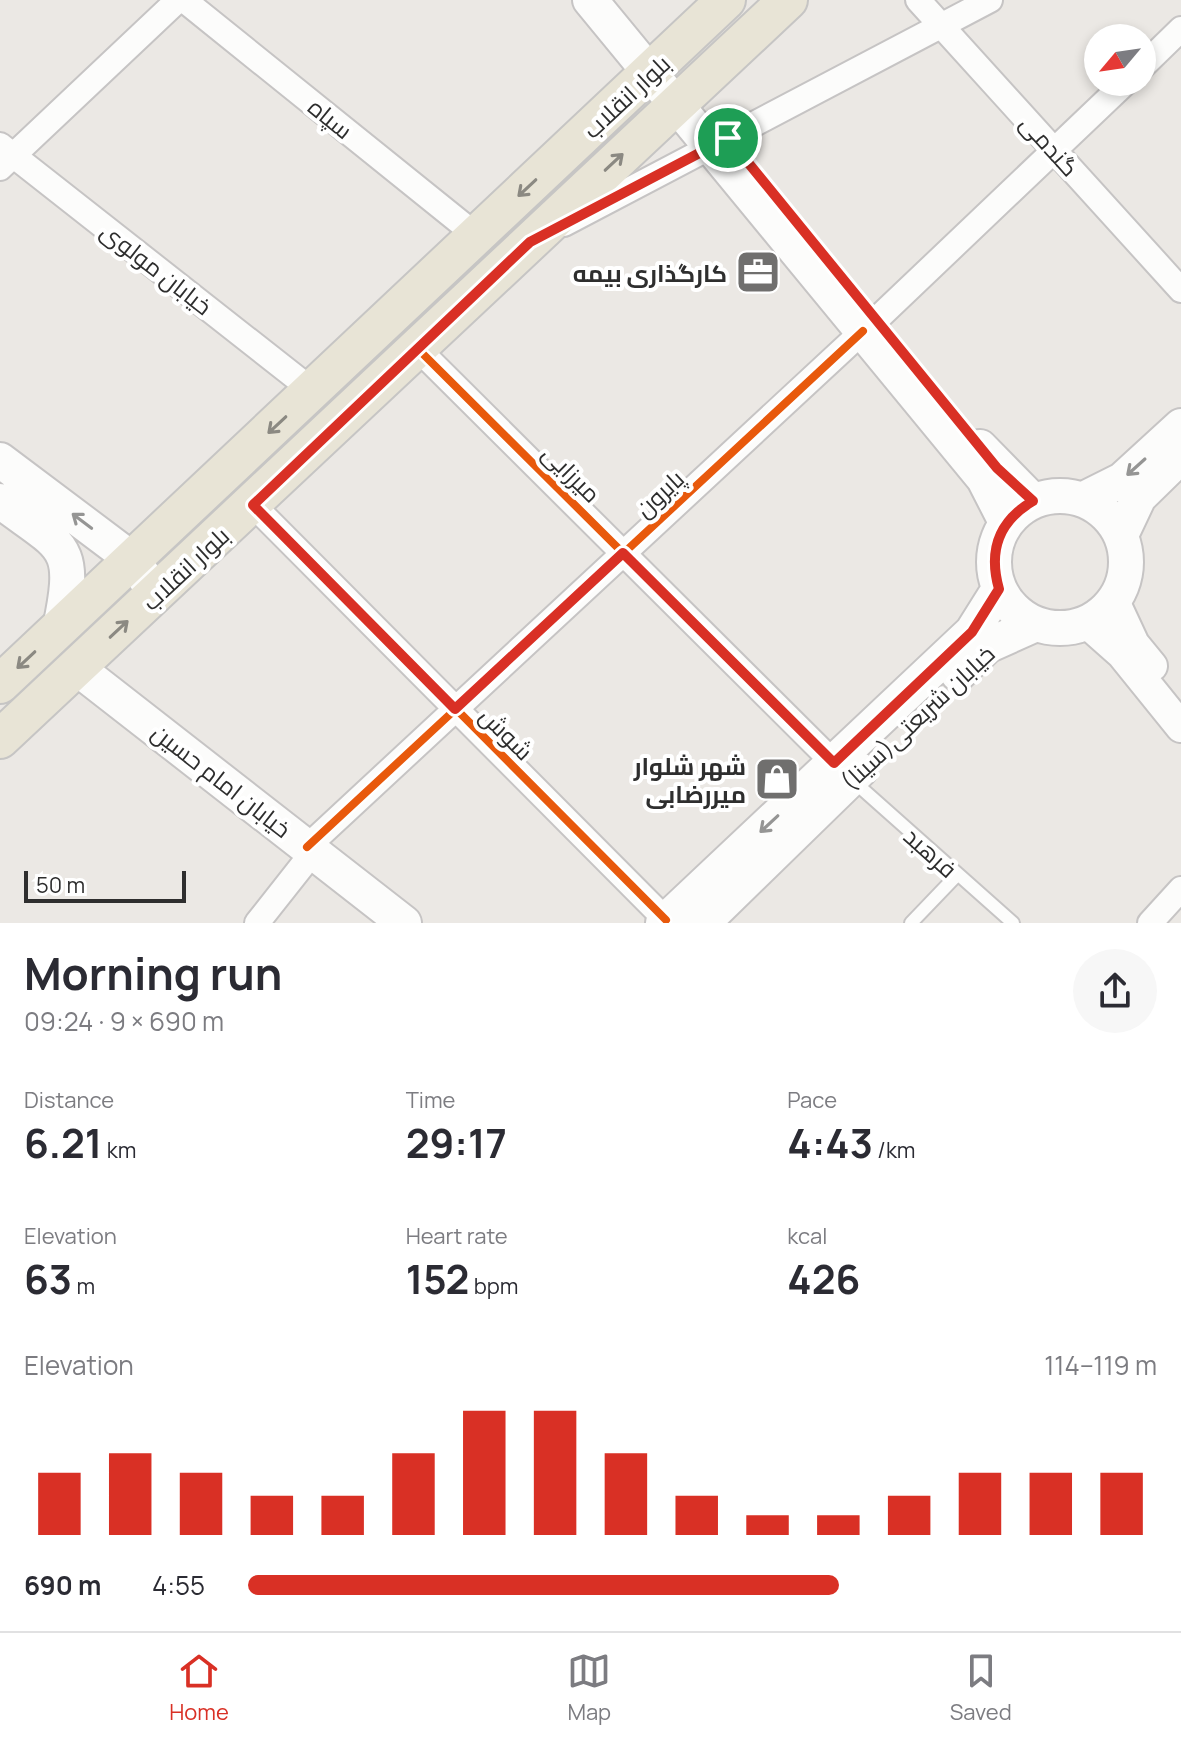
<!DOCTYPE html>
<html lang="en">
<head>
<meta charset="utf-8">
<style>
  :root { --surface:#fff; --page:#f7f7f7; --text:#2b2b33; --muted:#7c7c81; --line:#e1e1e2; --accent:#d93025 }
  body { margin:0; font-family:Manrope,Cairo,sans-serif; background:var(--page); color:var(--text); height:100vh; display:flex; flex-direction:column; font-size:30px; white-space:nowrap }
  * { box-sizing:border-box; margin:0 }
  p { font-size:26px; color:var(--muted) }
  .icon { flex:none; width:44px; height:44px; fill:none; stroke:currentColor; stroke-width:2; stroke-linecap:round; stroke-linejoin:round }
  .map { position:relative; height:923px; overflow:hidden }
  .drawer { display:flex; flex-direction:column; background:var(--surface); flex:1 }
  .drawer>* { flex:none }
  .needle { width:52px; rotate:241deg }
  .buttons { position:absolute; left:1084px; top:24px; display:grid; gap:16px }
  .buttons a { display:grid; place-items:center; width:72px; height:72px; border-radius:50%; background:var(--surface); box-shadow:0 4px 12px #0003; font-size:40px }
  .scale { position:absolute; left:24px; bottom:20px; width:162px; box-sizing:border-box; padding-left:8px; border:4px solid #2e2e2e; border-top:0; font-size:22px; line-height:28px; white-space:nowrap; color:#2e2e2e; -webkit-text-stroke:6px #fff; paint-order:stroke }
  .pin { position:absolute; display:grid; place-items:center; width:68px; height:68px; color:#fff; margin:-34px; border:4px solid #fff; border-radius:50%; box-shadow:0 2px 8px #0007 }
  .round { display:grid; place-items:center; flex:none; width:84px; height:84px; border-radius:42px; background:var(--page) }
  .headline { display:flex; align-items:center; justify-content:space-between; height:136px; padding:0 24px }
  h1 { font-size:44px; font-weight:700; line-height:60px }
  .figures { display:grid; grid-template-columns:repeat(3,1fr); gap:12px; height:136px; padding:8px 24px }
  .figures div { display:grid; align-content:center }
  .figures b { font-size:40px; font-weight:700 }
  .figures small { font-size:22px; font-weight:400 }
  .figures p { font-size:22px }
  .chart { height:224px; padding:16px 24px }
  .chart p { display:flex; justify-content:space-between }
  .chart svg { width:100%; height:144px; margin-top:8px; stroke:var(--accent); stroke-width:6 }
  ul { padding:0 24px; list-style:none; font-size:26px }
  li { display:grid; grid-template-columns:128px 96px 1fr; align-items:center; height:60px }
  li i { height:20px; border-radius:10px; background:var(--accent) }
  .tab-bar { display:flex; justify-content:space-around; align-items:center; height:112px; border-top:2px solid var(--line); background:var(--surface); font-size:22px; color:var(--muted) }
  .tab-bar a { display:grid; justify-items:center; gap:4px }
  .tab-bar .current { color:var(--accent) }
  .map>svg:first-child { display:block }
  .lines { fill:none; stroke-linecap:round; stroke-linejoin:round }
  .service-casing { stroke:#c6c4c4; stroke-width:16 }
  .minor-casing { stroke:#c6c4c4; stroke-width:28 }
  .tertiary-casing { stroke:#c6c4c4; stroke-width:34 }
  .secondary-casing { stroke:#c6c4c4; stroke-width:38 }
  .primary-casing { stroke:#c6c5c4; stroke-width:42 }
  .service { stroke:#fcfcfb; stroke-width:12 }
  .minor { stroke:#fcfcfb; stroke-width:24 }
  .tertiary { stroke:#fcfcfb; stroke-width:30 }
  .secondary { stroke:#fcfcfb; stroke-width:34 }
  .primary { stroke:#e8e4d6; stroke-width:38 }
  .cycleway-casing { stroke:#fff; stroke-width:13 }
  .cycleway { stroke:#e8590c; stroke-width:8 }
  .oneway { stroke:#8b8982 }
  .oneway2 { stroke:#959594 }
  .route-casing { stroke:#fff; stroke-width:16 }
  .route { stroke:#d93025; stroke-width:10 }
  .labels { text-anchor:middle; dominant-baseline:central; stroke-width:8; stroke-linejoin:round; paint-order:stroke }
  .street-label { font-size:24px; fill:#2e2e2e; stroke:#fff }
  .poi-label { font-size:24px; font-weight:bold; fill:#2e2e2e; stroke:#fff; text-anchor:end }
</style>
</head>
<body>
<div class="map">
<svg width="1181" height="923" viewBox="0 0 1181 923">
  <rect width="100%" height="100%" fill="#ebe8e4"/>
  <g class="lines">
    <g class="service-casing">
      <path id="service" d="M851 779 1013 923
        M911 923 957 875"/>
    </g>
    <g class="minor-casing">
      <path id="minor" d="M184 0 477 236
        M918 0 1181 290
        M1142 67 1181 29
        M0 145 313 391
        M0 168 178 0
        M564 224 990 0
        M877 319 1126 82
        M417 348 834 763
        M253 505 666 920
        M307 847 863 331
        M257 923 302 866
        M1150 923 1181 889"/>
    </g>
    <g class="tertiary-casing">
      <path id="tertiary" d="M1114 601 1134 644 1152 666
        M1087 623 1122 654 1181 727"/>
    </g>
    <g class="secondary-casing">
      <path id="secondary" d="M590 0 984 479 1006 522
        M980 447 1033 501
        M0 460 133 560 147 581
        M994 562a66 66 0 1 1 132 0a66 66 0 1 1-132 0Z
        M1084 499 1122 480 1181 426
        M0 501C64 549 78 543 60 628
        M1121 535 1139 497 1181 456
        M77 668 404 923
        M958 674 987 646 1036 624
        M663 923 972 632 999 589
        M703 923 860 770"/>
    </g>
    <g class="primary-casing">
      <path id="primary" d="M0 684 726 0
        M0 739 788 0"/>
    </g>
    <use href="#service" class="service"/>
    <use href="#minor" class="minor"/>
    <use href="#tertiary" class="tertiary"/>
    <use href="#secondary" class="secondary"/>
    <use href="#primary" class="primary"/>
    <g class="cycleway-casing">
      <path id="cycleway" d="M417 348 834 763
        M253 505 666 920
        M307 847 863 331"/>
    </g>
    <use href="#cycleway" class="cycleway"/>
  </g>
  <defs><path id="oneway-shaft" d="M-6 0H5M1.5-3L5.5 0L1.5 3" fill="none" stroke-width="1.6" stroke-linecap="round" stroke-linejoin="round" transform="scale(2)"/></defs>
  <g class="oneway">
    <use href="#oneway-shaft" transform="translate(614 162) rotate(-43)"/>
    <use href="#oneway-shaft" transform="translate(527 188) rotate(137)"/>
    <use href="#oneway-shaft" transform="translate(277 425) rotate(137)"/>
    <use href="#oneway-shaft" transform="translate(119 629) rotate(-43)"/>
    <use href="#oneway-shaft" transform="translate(26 660) rotate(137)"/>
  </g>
  <g class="oneway2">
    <use href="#oneway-shaft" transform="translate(1136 467) rotate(138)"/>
    <use href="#oneway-shaft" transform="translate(82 521) rotate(-143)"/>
    <use href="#oneway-shaft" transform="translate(769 824) rotate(137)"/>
  </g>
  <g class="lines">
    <g class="route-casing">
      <path id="route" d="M728 138 997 468 1033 501C999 521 988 550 999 589L972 632 834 763 623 553 455 709 253 505 530 242Z"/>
    </g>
    <use href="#route" class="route"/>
  </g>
  <defs>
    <g id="office-square" transform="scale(2.3)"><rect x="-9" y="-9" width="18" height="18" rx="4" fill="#706f6e" stroke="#fff"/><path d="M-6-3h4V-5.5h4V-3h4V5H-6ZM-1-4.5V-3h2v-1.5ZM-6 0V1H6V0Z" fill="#fff"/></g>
    <g id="shop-square" transform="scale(2.3)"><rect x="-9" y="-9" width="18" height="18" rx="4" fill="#706f6e" stroke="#fff"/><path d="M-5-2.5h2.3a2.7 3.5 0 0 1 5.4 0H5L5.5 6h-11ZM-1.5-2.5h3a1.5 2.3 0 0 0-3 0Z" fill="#fff"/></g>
  </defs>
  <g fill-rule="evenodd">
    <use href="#office-square" x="758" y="272"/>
    <use href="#shop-square" x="777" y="779"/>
  </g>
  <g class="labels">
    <g class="street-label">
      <text transform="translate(626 96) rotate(-43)">بلوار انقلاب</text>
      <text transform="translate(331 118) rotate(39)">سپاه</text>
      <text transform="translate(1050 145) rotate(48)">گندمی</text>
      <text transform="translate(157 268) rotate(38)">خیابان مولوی</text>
      <text transform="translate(572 473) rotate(45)">میرزایی</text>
      <text transform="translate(659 493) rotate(-43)">پایرون</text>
      <text transform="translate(185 568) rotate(-43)">بلوار انقلاب</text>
      <text transform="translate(917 717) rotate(-43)">خیابان شریعتی(سینا)</text>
      <text transform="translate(507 733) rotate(45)">شوش</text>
      <text transform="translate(222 780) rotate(38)">خیابان امام حسین</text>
      <text transform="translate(931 852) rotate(42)">فرهبد</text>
    </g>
    <g class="poi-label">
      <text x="727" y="272">کارگذاری بیمه</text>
      <text x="746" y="765">شهر شلوار<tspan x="746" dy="28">میررضابی</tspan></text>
    </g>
  </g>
</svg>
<div class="buttons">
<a><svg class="needle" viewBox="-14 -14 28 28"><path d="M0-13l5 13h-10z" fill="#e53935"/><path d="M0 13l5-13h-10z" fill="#7c7c81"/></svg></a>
</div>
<div class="scale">50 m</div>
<div class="pin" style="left:728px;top:138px;background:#1e9e55"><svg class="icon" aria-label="arrive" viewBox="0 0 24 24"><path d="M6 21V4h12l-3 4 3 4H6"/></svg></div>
</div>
<section class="drawer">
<div class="headline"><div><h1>Morning run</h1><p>09:24 · 9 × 690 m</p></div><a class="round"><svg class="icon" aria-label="share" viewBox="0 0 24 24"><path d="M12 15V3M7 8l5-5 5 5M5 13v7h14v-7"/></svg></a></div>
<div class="figures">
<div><p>Distance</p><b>6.21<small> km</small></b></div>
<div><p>Time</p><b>29:17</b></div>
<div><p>Pace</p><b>4:43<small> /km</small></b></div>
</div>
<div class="figures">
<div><p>Elevation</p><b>63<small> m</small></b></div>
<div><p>Heart rate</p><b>152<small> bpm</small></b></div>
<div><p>kcal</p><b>426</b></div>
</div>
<div class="chart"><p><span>Elevation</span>114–119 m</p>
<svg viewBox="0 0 160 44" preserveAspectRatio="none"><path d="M5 44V25M15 44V19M25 44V25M35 44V32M45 44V32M55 44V19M65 44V6M75 44V6M85 44V19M95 44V32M105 44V38M115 44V38M125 44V32M135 44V25M145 44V25M155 44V25"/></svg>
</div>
<ul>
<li><b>690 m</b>4:55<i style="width:65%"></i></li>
</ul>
</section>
<nav class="tab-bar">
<a class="current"><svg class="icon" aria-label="home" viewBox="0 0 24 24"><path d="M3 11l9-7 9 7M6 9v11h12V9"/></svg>Home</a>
<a><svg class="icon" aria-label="map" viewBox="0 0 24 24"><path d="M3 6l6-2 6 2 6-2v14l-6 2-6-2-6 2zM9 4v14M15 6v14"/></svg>Map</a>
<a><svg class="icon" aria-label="saved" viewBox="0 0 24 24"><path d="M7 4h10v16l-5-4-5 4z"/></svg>Saved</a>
</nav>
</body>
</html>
